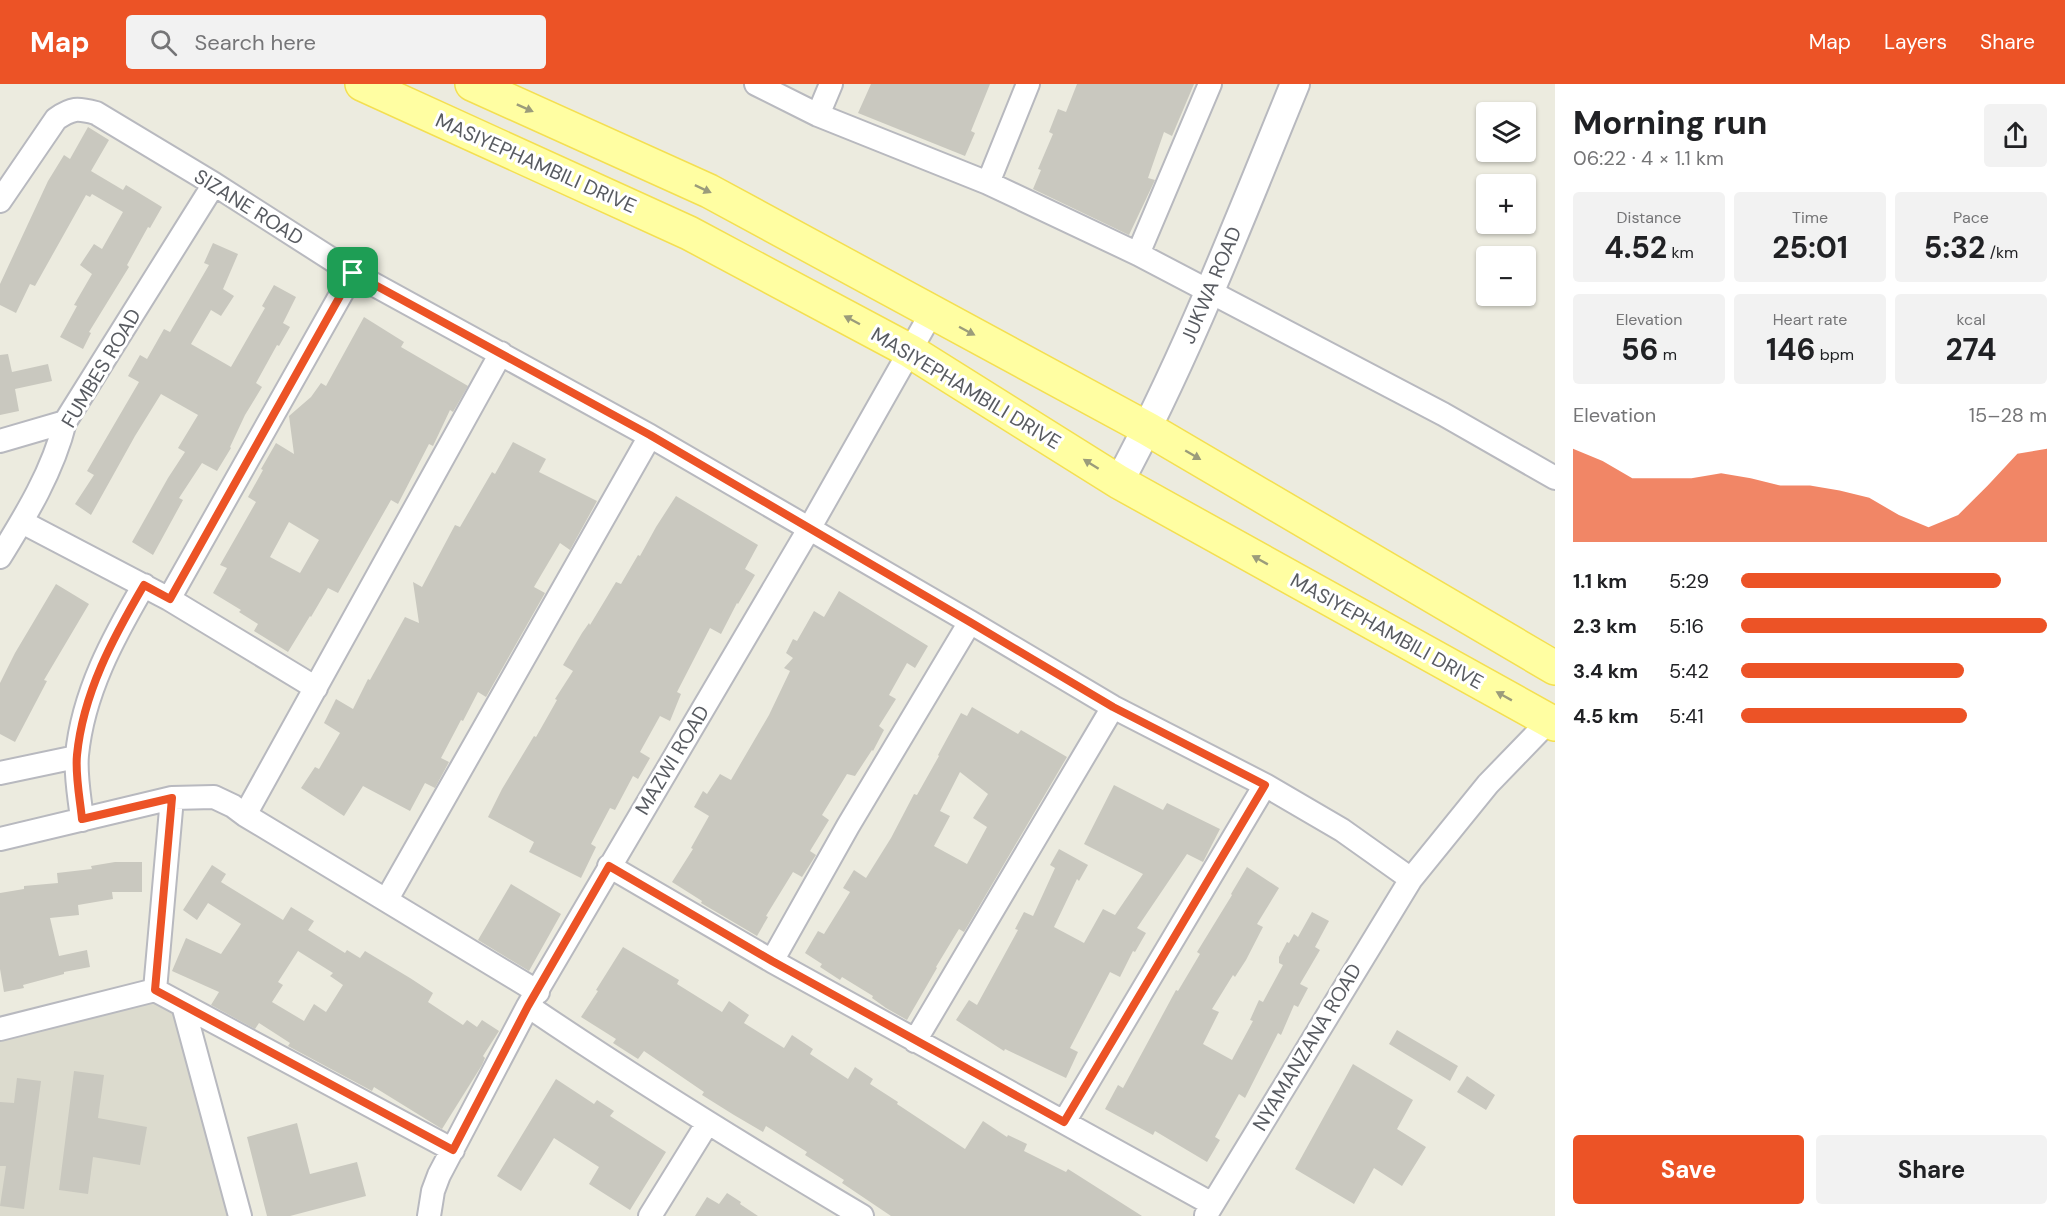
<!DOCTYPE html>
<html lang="en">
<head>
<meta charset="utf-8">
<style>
  :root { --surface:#fff; --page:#f2f2f2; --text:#202124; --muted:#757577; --accent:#ec5326 }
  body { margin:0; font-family:"DM Sans",sans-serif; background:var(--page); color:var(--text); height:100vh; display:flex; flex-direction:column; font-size:22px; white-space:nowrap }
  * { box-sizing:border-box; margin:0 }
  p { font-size:20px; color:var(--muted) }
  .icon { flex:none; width:33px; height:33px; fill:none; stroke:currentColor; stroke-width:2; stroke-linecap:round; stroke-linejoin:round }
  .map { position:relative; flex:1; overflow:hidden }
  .side { display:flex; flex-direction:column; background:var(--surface); width:510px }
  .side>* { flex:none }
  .tools { position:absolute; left:1476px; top:18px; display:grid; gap:12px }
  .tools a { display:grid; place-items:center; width:60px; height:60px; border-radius:6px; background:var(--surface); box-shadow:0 2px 4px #0004; font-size:30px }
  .pin { position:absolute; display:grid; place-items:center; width:51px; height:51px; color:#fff; margin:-26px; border-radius:12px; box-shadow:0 3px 9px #0006 }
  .round { display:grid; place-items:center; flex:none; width:63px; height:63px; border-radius:6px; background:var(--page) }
  .summary { display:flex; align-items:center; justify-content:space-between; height:102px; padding:0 18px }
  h1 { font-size:33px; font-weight:700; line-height:45px }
  .figures { display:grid; grid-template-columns:repeat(3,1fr); gap:9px; height:102px; padding:6px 18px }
  .figures div { display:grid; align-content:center; border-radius:6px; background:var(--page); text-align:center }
  .figures b { font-size:30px; font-weight:700 }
  .figures small { font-size:16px; font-weight:400 }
  .figures p { font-size:16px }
  .chart { height:168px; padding:12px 18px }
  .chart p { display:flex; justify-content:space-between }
  .chart svg { width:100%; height:108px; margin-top:6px; fill:var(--accent); opacity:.7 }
  .primary-button { display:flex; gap:12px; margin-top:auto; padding:12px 18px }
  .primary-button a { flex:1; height:69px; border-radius:6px; background:var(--accent); color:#fff; font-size:24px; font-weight:700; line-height:69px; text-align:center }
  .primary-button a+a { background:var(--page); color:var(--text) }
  ul { padding:0 18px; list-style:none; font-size:20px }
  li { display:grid; grid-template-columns:96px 72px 1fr; align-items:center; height:45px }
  li i { height:15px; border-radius:8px; background:var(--accent) }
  header { display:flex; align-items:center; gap:36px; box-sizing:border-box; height:84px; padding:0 30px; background:var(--accent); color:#fff }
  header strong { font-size:28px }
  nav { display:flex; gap:33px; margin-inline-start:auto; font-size:21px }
  .search { width:420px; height:54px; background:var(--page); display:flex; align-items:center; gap:15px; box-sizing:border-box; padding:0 21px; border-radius:6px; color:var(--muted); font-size:22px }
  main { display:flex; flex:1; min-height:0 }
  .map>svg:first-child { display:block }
  .education { fill:#dcdbce }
  .building { fill:#c9c8bf; fill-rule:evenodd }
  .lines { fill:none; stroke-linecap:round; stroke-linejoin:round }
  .minor-casing { stroke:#b8b9bf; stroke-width:26 }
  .tertiary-casing { stroke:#b8b9bf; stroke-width:32 }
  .primary-casing { stroke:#f4df51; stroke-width:36 }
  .minor { stroke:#fff; stroke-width:22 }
  .tertiary { stroke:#fff; stroke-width:28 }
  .primary { stroke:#fffea2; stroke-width:33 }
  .oneway { fill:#9b9c7b }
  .route-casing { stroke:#fff; stroke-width:12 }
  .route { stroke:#ec5326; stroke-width:8 }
  .labels { text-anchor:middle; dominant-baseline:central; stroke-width:6; stroke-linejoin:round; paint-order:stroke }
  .street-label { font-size:20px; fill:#585b61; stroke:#fff }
</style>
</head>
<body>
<header>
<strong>Map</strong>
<div class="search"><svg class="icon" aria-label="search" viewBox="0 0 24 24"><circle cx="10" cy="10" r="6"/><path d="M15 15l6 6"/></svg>Search here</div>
<nav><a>Map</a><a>Layers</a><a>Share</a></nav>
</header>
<main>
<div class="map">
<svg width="1555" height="1132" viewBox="0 0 1555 1132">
  <rect width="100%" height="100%" fill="#ecebdf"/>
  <path class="education" d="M152 915 176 929 230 1132H0V953Z"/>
  <path class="building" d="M871 0H990L971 47 975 49 965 72 858 29Z
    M1077 0H1194L1172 52 1164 48 1148 94 1155 96 1129 151 1033 105 1041 86 1038 85 1053 50 1049 48 1058 25 1066 28Z
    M88 43 109 56 91 87 123 106 126 101 162 123 150 144 148 143 127 181 129 183 89 248 91 249 83 265 60 253 77 222 74 221 92 190 80 181 94 160 102 165 123 128 92 110 90 113 86 111 35 202 30 200 16 229 0 221V200L48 97 64 71 70 75Z
    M213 159 238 170 223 205 234 212 221 232 211 226 191 260 231 283 265 224 262 222 274 201 296 213 283 239 290 243 279 262 277 261 256 299 262 303 245 331 230 363 231 364 217 387 202 379 179 414 183 416 153 471 132 458 168 394 185 368 178 364 198 331 161 310 135 352 91 431 75 420 94 391 87 387 139 298 128 292 140 271 147 275 164 245 170 248 209 181 204 179Z
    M364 233 404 258 401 263 468 302 453 328 450 326 433 362 429 360 398 420 391 416 338 509 328 504 311 533 310 532 288 568 254 547 258 540 239 528 241 526 213 509 227 484 220 481 256 418 248 413 263 386 261 385 276 359 294 370 289 332 311 313 321 299 326 302ZM289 438 319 456 300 489 270 473Z
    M8 270 12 288 48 280 52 297 15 305 19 327 0 331V271Z
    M513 358 546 375 539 388 597 417 570 466 560 459 534 503 545 509 486 613 478 608 463 637 461 636 441 674 449 678 435 704 425 699 410 727 363 702 344 732 301 704 315 683 319 685 340 649 324 639 336 615 353 625 368 595 370 596 405 533 419 539 413 498 422 503 455 441 460 443 492 388 495 390Z
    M676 412 758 461 745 485 755 491 738 520 737 519 721 550 710 544 677 608 681 610 670 637 660 632 640 668 650 674 638 695 633 692 615 726 610 724 591 760 596 763 581 794 529 768 534 758 488 733 502 705 534 652 536 653 557 616 555 615 573 587 563 581 582 549 589 539 590 541 616 498 621 500 638 471 640 472 656 443Z
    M56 500 89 520 44 596 47 597 15 658 0 650V599L15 569Z
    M839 507 928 562 915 584 907 579 889 611 896 615 879 642 884 646 873 667 872 666 855 692 847 690 822 731 829 736 810 767 816 771 802 793 793 788 766 832 768 833 757 852 701 819 702 817 672 798 693 765 691 764 709 732 694 723 703 707 707 710 720 690 731 696 769 631 790 587 784 584 793 574 786 569 793 555 797 557 814 527 824 533Z
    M972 623 1018 650 1021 646 1067 673 964 848 959 845 936 883 937 884 907 936 886 924 872 914 873 912 842 893 840 896 820 883 822 880 805 869 818 847 824 850 850 808 843 804 854 786 866 794 891 754 914 710 917 711 939 672 938 671 961 629 967 632ZM960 688 988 710 973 734 987 743 967 780 934 762 950 732 940 727Z
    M1114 701 1163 726 1167 719 1220 745 1203 778 1187 770 1137 844 1146 849 1135 868 1133 867 1120 893 1110 888 1070 964 1078 968 1066 994 1005 965 1004 967 956 936 969 916 977 921 1018 846 1015 845 1024 828 1033 832 1055 784 1050 781 1059 765 1088 781 1079 797 1077 795 1054 843 1084 859 1103 825 1115 831 1143 790 1084 760Z
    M115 778H142V808H112L113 815 78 821 79 831 50 834 59 872 87 866 90 883 64 888V890L23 901 24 904 4 908 0 885V809L24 805V802L58 799 57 789 92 785 91 782Z
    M212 781 226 790 221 798 283 836 291 823 314 837 308 846 345 869 347 866 360 874 365 867 410 894 433 909 428 918 463 941 467 936 477 943 482 936 499 947 483 972 485 974 482 981 442 1045 374 1003 372 1007 288 962 290 959 259 939 255 945 211 921 219 908 172 887 186 854 221 870 241 840 208 819 197 836 183 826ZM298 867 333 889 330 892 343 901 326 928 314 920 304 937 272 918 283 901 278 898Z
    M1247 783 1279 804 1257 840 1263 843 1246 876 1235 893 1233 891 1212 925 1219 928 1203 960 1232 976 1253 937 1250 936 1259 916 1263 918 1283 881 1279 879V873L1287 858 1289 859 1294 850 1298 853 1312 828 1329 837 1315 863 1320 866 1300 900 1308 904 1298 923 1294 921 1281 951 1278 949 1245 1014 1239 1010 1215 1053 1220 1056 1207 1078 1155 1047 1153 1051 1105 1025 1118 1001 1123 1004 1176 906 1178 907 1200 870 1197 868 1232 811 1231 810Z
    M511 800 561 830 529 887 478 856Z
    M623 863 679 896 677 900 722 928 729 917 749 931 744 939 784 964 792 951 813 965 810 970 848 995 855 983 873 995 870 1000 898 1018 897 1020 965 1065 983 1037 1007 1053 1008 1051 1027 1060 1024 1067 1066 1088 1068 1085 1142 1132H891L842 1099 844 1096 805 1071 807 1068 766 1042 763 1048 734 1031 702 1011 704 1008 644 967 638 975 613 959 616 955 581 933 598 907 596 906Z
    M1397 946 1458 982 1450 997 1389 960Z
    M1353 980 1413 1016 1397 1045 1426 1063 1402 1102 1374 1084 1354 1120 1295 1085Z
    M74 987 104 991 98 1034 147 1043 140 1081 93 1073 88 1110 59 1106Z
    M1467 992 1495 1011 1486 1026 1457 1008Z
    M17 994 41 997 24 1125 0 1122 6 1082H0V1018L14 1019Z
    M556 995 594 1020 597 1016 614 1027 610 1032 666 1068 630 1126 589 1100 599 1083 554 1054 521 1107 497 1092Z
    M297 1039 310 1090 357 1078 366 1112 290 1132H267L247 1053Z
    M727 1109 741 1118 740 1120 758 1132H695L707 1113 719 1120Z"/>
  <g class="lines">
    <g class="minor-casing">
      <path id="minor" d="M756 0 818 31 988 99 1138 170 1443 330 1555 394
        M818 31 831 0
        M988 99 1028 0
        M0 117 56 35C72 24 77 24 96 29L214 100 353 189 650 352 970 538 1113 623 1265 701 1342 746 1411 795
        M1138 170 1210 0
        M0 357 65 338
        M22 438 169 515 316 604
        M0 473C26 431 53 387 65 338L214 100
        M169 515 353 189
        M0 689 76 673
        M245 731 501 269
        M82 736C80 715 75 692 77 671 83 609 113 554 144 501
        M0 755 172 714 214 713 233 722 245 731 538 908
        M609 782 772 877 1212 1120
        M387 815 650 352
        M772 877 848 742 970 538
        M155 906 172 714
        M183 921 240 1132
        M528 922C637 996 749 1065 862 1132
        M0 945 155 906 453 1066
        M915 957 1113 623
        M1064 1038 1265 701
        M1206 1131 1411 795 1488 700 1549 637
        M429 1132 433 1107 439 1091 528 922 809 445 932 228
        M650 1132 707 1040"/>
    </g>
    <g class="tertiary-casing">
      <path id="tertiary" d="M1119 398C1188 270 1240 134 1295 0"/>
    </g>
    <g class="primary-casing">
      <path id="primary" d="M362 0 689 149 910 267 1119 398 1555 640
        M472 0 709 107 1148 345 1555 584"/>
    </g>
    <use href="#minor" class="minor"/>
    <use href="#tertiary" class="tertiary"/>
    <use href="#primary" class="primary"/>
  </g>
  <defs><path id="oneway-solid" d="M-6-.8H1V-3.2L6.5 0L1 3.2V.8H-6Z" transform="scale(1.5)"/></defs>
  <g class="oneway">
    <use href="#oneway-solid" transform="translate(525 24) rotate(24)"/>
    <use href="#oneway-solid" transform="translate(703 105) rotate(25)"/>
    <use href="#oneway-solid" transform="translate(852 236) rotate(-152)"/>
    <use href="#oneway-solid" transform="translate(967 247) rotate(28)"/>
    <use href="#oneway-solid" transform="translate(1193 371) rotate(30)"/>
    <use href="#oneway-solid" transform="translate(1091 380) rotate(-148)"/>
    <use href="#oneway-solid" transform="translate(1260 476) rotate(-151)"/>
    <use href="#oneway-solid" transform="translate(1504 612) rotate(-151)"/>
  </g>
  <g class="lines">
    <g class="route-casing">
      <path id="route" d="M353 189 650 351 970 538 1113 623 1265 701 1064 1038 772 877 609 782 528 922 453 1066 155 906 172 714 82 735C80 715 75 691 77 671 83 609 113 554 144 501L170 515Z"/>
    </g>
    <use href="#route" class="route"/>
  </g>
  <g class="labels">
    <g class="street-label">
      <text transform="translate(536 79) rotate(24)">MASIYEPHAMBILI DRIVE</text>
      <text transform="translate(249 123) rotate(32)">SIZANE ROAD</text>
      <text transform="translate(1211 201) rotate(-67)">JUKWA ROAD</text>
      <text transform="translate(101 284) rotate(-59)">FUMBES ROAD</text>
      <text transform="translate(966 304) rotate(31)">MASIYEPHAMBILI DRIVE</text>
      <text transform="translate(1387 547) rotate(29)">MASIYEPHAMBILI DRIVE</text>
      <text transform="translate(672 676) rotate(-59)">MAZWI ROAD</text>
      <text transform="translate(1307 963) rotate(-59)">NYAMANZANA ROAD</text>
    </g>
  </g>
</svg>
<div class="tools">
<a><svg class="icon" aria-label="layers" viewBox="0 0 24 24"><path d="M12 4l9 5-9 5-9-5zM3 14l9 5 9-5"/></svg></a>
<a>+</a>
<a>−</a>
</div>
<div class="pin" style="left:353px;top:189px;background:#1e9e55"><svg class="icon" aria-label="arrive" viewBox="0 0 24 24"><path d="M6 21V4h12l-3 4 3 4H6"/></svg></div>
</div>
<section class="side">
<div class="summary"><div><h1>Morning run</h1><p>06:22 · 4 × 1.1 km</p></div><a class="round"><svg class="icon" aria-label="share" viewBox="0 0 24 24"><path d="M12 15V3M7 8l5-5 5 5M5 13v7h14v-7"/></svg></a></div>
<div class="figures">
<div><p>Distance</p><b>4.52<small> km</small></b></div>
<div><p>Time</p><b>25:01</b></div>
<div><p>Pace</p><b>5:32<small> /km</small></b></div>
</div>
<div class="figures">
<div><p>Elevation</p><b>56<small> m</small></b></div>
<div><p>Heart rate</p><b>146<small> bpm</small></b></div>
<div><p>kcal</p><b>274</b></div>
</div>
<div class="chart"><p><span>Elevation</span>15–28 m</p>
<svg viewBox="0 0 160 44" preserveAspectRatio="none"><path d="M0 44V6L10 11L20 18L30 18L40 18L50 16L60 18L70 21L80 21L90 23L100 26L110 33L120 38L130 33L140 21L150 8L160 6V44z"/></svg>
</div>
<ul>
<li><b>1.1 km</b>5:29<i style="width:85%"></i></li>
<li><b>2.3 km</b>5:16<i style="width:100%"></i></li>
<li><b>3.4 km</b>5:42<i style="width:73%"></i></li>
<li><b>4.5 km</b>5:41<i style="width:74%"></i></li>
</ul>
<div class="primary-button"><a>Save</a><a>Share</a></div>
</section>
</main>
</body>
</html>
